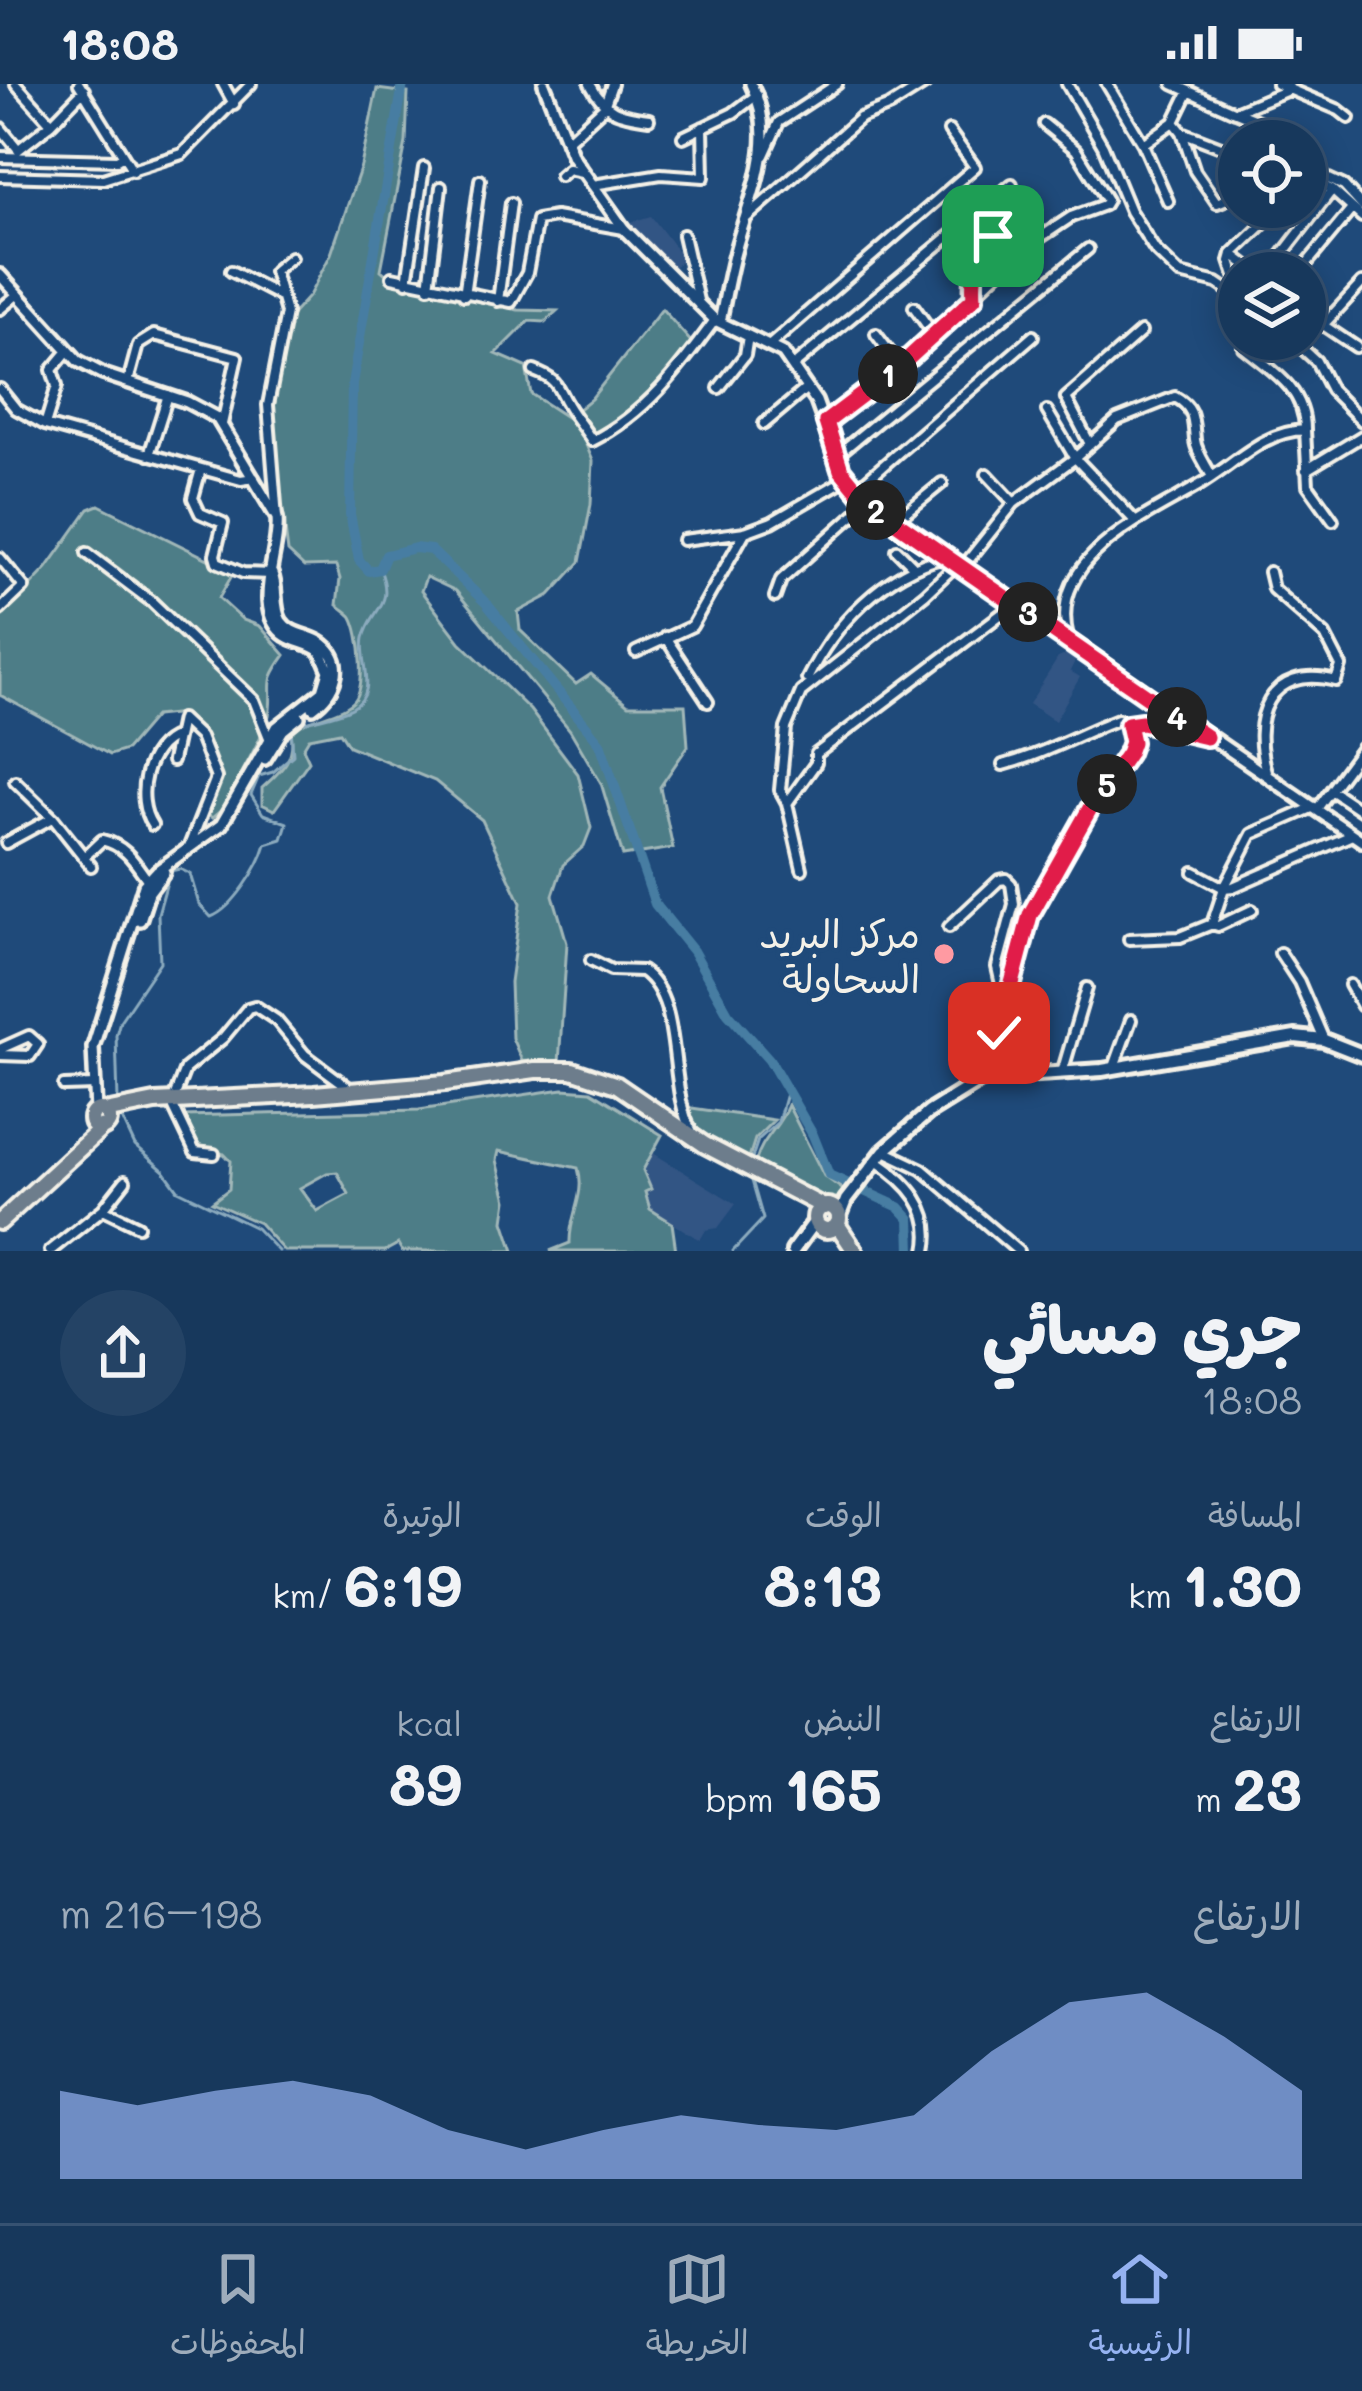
<!DOCTYPE html>
<html lang="ar">
<head>
<meta charset="utf-8">
<style>
  :root { --surface:#17385c; --page:#244365; --text:#f1f3f6; --muted:#9eacbb; --line:#365272; --accent:#95b2f1 }
  body { margin:0; font-family:Mali,"Playpen Sans Arabic",sans-serif; background:var(--page); color:var(--text); direction:rtl; height:100vh; display:flex; flex-direction:column; font-size:45px; white-space:nowrap }
  * { box-sizing:border-box; margin:0 }
  p { font-size:39px; color:var(--muted) }
  .icon { flex:none; width:66px; height:66px; fill:none; stroke:currentColor; stroke-width:2; stroke-linecap:round; stroke-linejoin:round }
  .map { position:relative; height:1167px; overflow:hidden; direction:ltr }
  .drawer { display:flex; flex-direction:column; background:var(--surface); flex:1 }
  .drawer>* { flex:none }
  .tools { position:absolute; left:1218px; top:36px; display:grid; gap:24px }
  .tools a { display:grid; place-items:center; width:108px; height:108px; border-radius:50%; background:var(--surface); box-shadow:0 6px 30px #0003,0 0 0 3px var(--line); font-size:60px }
  .pin { position:absolute; display:grid; place-items:center; width:102px; height:102px; color:#fff; margin:-51px; border-radius:24px; box-shadow:0 6px 18px #0006 }
  .km { position:absolute; width:60px; height:60px; margin:-30px; border-radius:50%; background:#222; color:#fff; font-size:33px; line-height:60px; text-align:center }
  .round { display:grid; place-items:center; flex:none; width:126px; height:126px; border-radius:63px; background:var(--page) }
  .head { display:flex; align-items:center; justify-content:space-between; height:204px; padding:0 60px }
  h1 { font-size:66px; font-weight:800; line-height:90px }
  .stats { display:grid; grid-template-columns:repeat(3,1fr); gap:18px; height:204px; padding:12px 60px }
  .stats div { display:grid; align-content:center }
  .stats b { font-size:60px; font-weight:800 }
  .stats small { font-size:33px; font-weight:400 }
  .stats p { font-size:33px }
  .chart { height:336px; padding:24px 60px }
  .chart p { display:flex; justify-content:space-between }
  .chart svg { width:100%; height:216px; margin-top:12px; fill:var(--accent); opacity:.7 }
  .status { display:flex; justify-content:space-between; align-items:center; height:84px; padding:0 60px; background:var(--surface); direction:ltr }
  .status svg { height:33px; fill:currentColor }
  .tabs { display:flex; justify-content:space-around; align-items:center; height:168px; border-top:3px solid var(--line); background:var(--surface); font-size:33px; color:var(--muted) }
  .tabs a { display:grid; justify-items:center; gap:6px }
  .tabs .selected { color:var(--accent) }
  .map>svg:first-child { display:block }
  .built { fill:#335584 }
  .green { fill:#4e7d87; stroke:#a1b7b8; stroke-width:3; fill-rule:evenodd }
  .lines { fill:none; stroke-linecap:round; stroke-linejoin:round }
  .stream { stroke:#8cabbe; stroke-width:3 }
  .river { stroke:#467da2; stroke-width:10 }
  .minor-casing { stroke:#f4f1e8; stroke-width:16 }
  .tertiary-casing { stroke:#f4f1e8; stroke-width:18 }
  .secondary-casing { stroke:#f4f1e8; stroke-width:20 }
  .trunk-casing { stroke:#f4f1e8; stroke-width:22 }
  .minor { stroke:#1f4a7a; stroke-width:8 }
  .tertiary { stroke:#1f4a7a; stroke-width:9 }
  .secondary { stroke:#1f4a7a; stroke-width:10 }
  .trunk { stroke:#6d7d8c; stroke-width:14 }
  .route-casing { stroke:#fff; stroke-width:24 }
  .route { stroke:#e11d48; stroke-width:15 }
  .poi-dot { fill:#ff9aa2; stroke:#1f4a7a; stroke-width:4.5 }
  .labels { text-anchor:middle; dominant-baseline:central; stroke-width:9; stroke-linejoin:round; paint-order:stroke }
  .poi-label { font-size:39px; fill:#f4f1e8; stroke:#1f4a7a; text-anchor:end }
</style>
</head>
<body>
<div class="status"><b>18:08</b><svg viewBox="0 0 49 12"><path d="M0 12V9h3v3zM5 12V6h3v6zM10 12V3h3v9zM15 12V0h3v12zM26 1h20v11H26zM47 4h2v5h-2z"/></svg></div>
<div class="map">
<svg width="1362" height="1167" viewBox="0 0 1362 1167">
  <rect width="100%" height="100%" fill="#1f4a7a"/>
  <filter id="ink" filterUnits="userSpaceOnUse"><feTurbulence type="fractalNoise" baseFrequency=".00833" numOctaves="2"/><feDisplacementMap in="SourceGraphic" scale="24" xChannelSelector="R" yChannelSelector="G"/><feConvolveMatrix kernelMatrix="1 2 1 2 8 2 1 2 1" color-interpolation-filters="sRGB"/></filter>
  <g filter="url(#ink)">
    <path class="built" d="M651 132 684 175 673 184 624 140Z
      M1068 570 1076 575 1070 587 1080 593 1055 637 1029 620 1058 574Z
      M653 1069 736 1120 718 1144 706 1146 700 1156 650 1125 644 1107 650 1105 643 1086Z"/>
    <path class="green" d="M377 5 408 9 406 58 381 186 394 197 518 226 557 227 545 238 529 237 496 270 526 283 531 310 577 340 593 377 591 420 580 478 550 511 518 528 520 546 576 600 591 590 628 621H685L688 662 660 703 673 764 623 772 601 699 570 646 456 507 426 493 421 507 460 558 530 626 578 690 591 744 584 762 563 781 553 811 567 859 559 979 522 977 512 954 510 898 521 819 482 736 435 697 349 662 340 648 309 654 303 664 309 677 274 726 262 720V704C281 687 298 673 290 645 308 635 339 631 353 618 367 605 361 549 352 533 350 530 339 522 337 521L340 495 336 482 304 483 288 468 268 314 279 245 309 212 331 170 361 82Z
      M662 225 693 260 635 327 594 353 577 326 591 315Z
      M99 421 234 488 219 514 243 536 260 542 285 571C264 600 273 596 270 626 268 646 233 703 223 725L212 734 208 731C225 685 216 664 184 629L155 632 126 666 110 671 0 611V534L47 484 89 425Z
      M563 1005 591 1007 662 1051 643 1086 651 1105 645 1108 650 1125 672 1139 676 1167H550L570 1159C569 1132 586 1111 578 1084L499 1067 497 1076 507 1116 504 1137 514 1167H402L398 1160 385 1167H284L259 1139 212 1118 229 1105 231 1077 224 1070 201 1066 184 1032 419 1026ZM337 1088 349 1110 317 1127 300 1104 327 1089Z
      M788 1021 824 1092 845 1107 832 1118 756 1077C761 1055 780 1043 788 1021Z
      M685 1023 774 1036 755 1055 748 1077 697 1050Z"/>
    <g class="lines">
      <path class="stream" d="M118 1017 116 951 120 937 160 878 158 830 170 787 180 785 190 790 199 820 211 833C233 825 260 782 266 760L282 755 287 739 263 730 251 711 259 692 273 688 293 671 291 644C304 636 335 633 352 624 380 609 359 576 364 554 372 522 395 524 380 485
        M121 1032 135 1062 164 1087 178 1106 256 1144 278 1167
        M751 1077 758 1056 778 1038 787 1006
        M733 1167 763 1135 751 1093"/>
      <path class="river" d="M403 0 352 300 350 430 359 476 369 487 380 485 386 471 415 464 431 466 486 519 600 659 655 820 693 867 728 929 769 975 813 1051 829 1091 899 1123 910 1135 911 1167"/>
      <g class="minor-casing">
        <path id="minor" d="M16 0 51 39
          M79 0 133 87
          M223 0 234 20
          M590 0C605 28 618 31 649 35
          M1067 0 1103 62 1130 127 1155 166 1180 190 1217 199 1239 214
          M1107 0 1143 60 1168 117
          M1173 0 1235 28 1290 5 1287 0
          M1277 0 1339 26 1349 34
          M1189 7 1174 38 1182 48 1239 70
          M1236 28 1304 56
          M0 43 18 65
          M1182 48 1195 87 1217 119 1239 110
          M683 53 733 29 757 11
          M566 58 604 23 612 0
          M1143 60 1174 38
          M18 66 52 39 84 6
          M764 71 779 38 837 0
          M0 73 117 76 123 72
          M1305 84 1344 102 1362 122
          M0 92 103 95 182 70 251 0
          M560 92 568 85 582 88
          M593 101 661 90 704 93 703 43
          M1305 106 1316 98 1332 106 1362 133
          M745 135 860 34 890 22 925 0
          M683 151 699 221
          M1232 170 1230 177 1239 204
          M231 187 280 212
          M1257 189 1232 170 1281 123
          M1268 189 1332 106
          M1299 189 1352 125
          M392 193 511 218 527 189 537 136 555 133 624 145
          M407 198 424 84
          M429 203 441 103
          M464 211 480 96
          M974 214C970 179 983 163 1006 138
          M498 217 511 119
          M914 223 934 251
          M0 225 18 210
          M1305 229 1356 263
          M1325 239 1362 199
          M876 250 900 282
          M1292 255 1316 277 1331 306 1362 337
          M770 261 975 83 949 47
          M793 282 1012 100
          M534 287C560 297 555 301 568 322 575 334 585 345 592 357 647 329 679 285 715 236
          M128 298 138 261 154 251 237 273 222 340
          M719 304 745 271 748 252
          M0 305 16 325 45 341 241 396 254 394
          M1047 327 1075 374 1134 436
          M826 338 900 282 1020 167 1071 133 1104 121 1107 116 1076 66 1044 40
          M764 340 807 304
          M45 341 57 302 52 286 67 268
          M1305 346 1308 401 1333 436
          M1090 360 1066 314 1141 248
          M149 371 168 311
          M837 371 1088 165
          M201 385 193 414 200 429 223 439 215 471 217 478 243 489 272 490
          M1306 386 1362 352
          M987 390 1014 419
          M855 406 1033 252
          M277 434 268 321 286 229 274 187 291 173
          M893 439 942 399
          M683 456 745 448 772 438 846 395
          M897 466 912 481
          M87 469 152 518 254 616 270 656
          M0 474 24 503 0 526
          M963 483 1014 419 1075 374 1117 336 1175 313C1195 324 1193 336 1195 356 1196 368 1207 382 1212 393
          M775 513 781 496 867 419
          M665 553 708 618
          M1068 553C1047 474 1144 434 1198 402 1233 382 1262 347 1305 346 1305 305 1273 287 1243 263
          M636 568 692 542 745 448
          M807 595C834 540 884 488 945 473
          M172 677 181 635 200 653 216 694 188 765
          M1003 681C1044 670 1079 650 1118 635L1128 640
          M1267 691C1249 635 1268 580 1336 597L1341 582 1325 551 1273 505 1269 488
          M15 697 53 734 91 782
          M1331 706 1362 727
          M788 718 816 679V670L1016 519
          M1317 725 1362 664
          M152 741C134 714 145 663 177 652
          M6 759 52 734
          M84 773 102 756C128 762 136 781 151 801
          M802 785 787 719 780 706 786 644 801 608 925 510 957 480
          M1194 788 1224 804 1233 803 1352 751
          M1212 840 1218 842 1252 826
          M949 843 999 796 1006 795 1011 800 1014 820 997 883 1005 918 992 993
          M1129 855 1180 853 1212 840 1224 804 1252 750 1314 723
          M1280 869 1299 898 1324 956
          M591 876 611 886 642 887C685 917 666 1002 692 1048
          M1350 901 1362 922
          M1005 918C1024 841 1056 770 1102 706 1117 685 1138 667 1128 640L1142 638 1206 653
          M0 965 29 952 38 960 30 972 0 971
          M1114 983 1131 936
          M1062 989 1087 904
          M64 1002 95 1001
          M173 1016 185 985 223 954 248 924 255 922 276 936 305 971 352 1006
          M174 1024 195 1068 214 1070
          M884 1067 922 1085 1018 1167
          M876 1077C908 1098 935 1125 926 1167
          M103 1125 138 1142
          M50 1167 103 1125 125 1097"/>
      </g>
      <g class="tertiary-casing">
        <path id="tertiary" d="M544 0 573 73 624 145 715 236 783 269 816 317 841 386 855 406 905 449 963 483 1362 757
          M0 191 78 277 103 290 187 318 217 334 277 434C281 468 249 527 286 552 297 559 310 559 321 568L329 587 323 607 277 643 221 741 157 787 144 801 93 963 96 1028
          M720 238C725 214 729 189 736 164 751 110 779 55 751 0
          M272 490C278 504 273 523 281 537 291 552 309 550 323 560 348 580 334 609 313 624
          M265 675 283 646 299 633
          M140 836 149 808 164 788"/>
      </g>
      <g class="secondary-casing">
        <path id="secondary" d="M839 1134 846 1116 884 1067 929 1028 979 997 992 993 1102 986 1295 953 1324 956 1362 971
          M793 1167 815 1137"/>
      </g>
      <g class="trunk-casing">
        <path id="trunk" d="M91 1035a9 9 0 1 1 18 0a9 9 0 1 1-18 0Z
          M105 1028 155 1018 314 1010 445 999 535 986H572L617 1001 705 1061 824 1123
          M815 1134a12 12 0 1 1 24 0a12 12 0 1 1-24 0Z
          M0 1138 102 1044
          M837 1140 855 1167"/>
      </g>
      <use href="#minor" class="minor"/>
      <use href="#tertiary" class="tertiary"/>
      <use href="#secondary" class="secondary"/>
      <use href="#trunk" class="trunk"/>
    </g>
  </g>
  <g class="lines" filter="url(#ink)">
    <g class="route-casing">
      <path id="route" d="M993 152C976 173 972 188 974 214L900 282 826 338 841 386 867 418 1206 653 1142 638 1128 640 1132 658 1128 669 1093 719 1030 831 999 949"/>
    </g>
    <use href="#route" class="route"/>
  </g>
  <circle class="poi-dot" cx="944" cy="870" r="12"/>
  <g class="labels">
    <g class="poi-label">
      <text x="920" y="848">مركز البريد<tspan x="920" dy="45">السحاولة</tspan></text>
    </g>
  </g>
</svg>
<div class="tools">
<a><svg class="icon" aria-label="locate" viewBox="0 0 24 24"><circle cx="12" cy="12" r="6"/><path d="M12 2v4M12 18v4M2 12h4M18 12h4"/></svg></a>
<a><svg class="icon" aria-label="layers" viewBox="0 0 24 24"><path d="M12 4l9 5-9 5-9-5zM3 14l9 5 9-5"/></svg></a>
</div>
<div class="pin" style="left:993px;top:152px;background:#1e9e55"><svg class="icon" aria-label="arrive" viewBox="0 0 24 24"><path d="M6 21V4h12l-3 4 3 4H6"/></svg></div>
<div class="pin" style="left:999px;top:949px;background:#d93025"><svg class="icon" aria-label="check" viewBox="0 0 24 24"><path d="M5 12l5 5 9-10"/></svg></div>
<b class="km" style="left:888px;top:290px">1</b>
<b class="km" style="left:876px;top:426px">2</b>
<b class="km" style="left:1028px;top:528px">3</b>
<b class="km" style="left:1177px;top:633px">4</b>
<b class="km" style="left:1107px;top:700px">5</b>
</div>
<section class="drawer">
<div class="head"><div><h1>جري مسائي</h1><p>18:08</p></div><a class="round"><svg class="icon" aria-label="share" viewBox="0 0 24 24"><path d="M12 15V3M7 8l5-5 5 5M5 13v7h14v-7"/></svg></a></div>
<div class="stats">
<div><p>المسافة</p><b>1.30<small> km</small></b></div>
<div><p>الوقت</p><b>8:13</b></div>
<div><p>الوتيرة</p><b>6:19<small> /km</small></b></div>
</div>
<div class="stats">
<div><p>الارتفاع</p><b>23<small> m</small></b></div>
<div><p>النبض</p><b>165<small> bpm</small></b></div>
<div><p>kcal</p><b>89</b></div>
</div>
<div class="chart"><p><span>الارتفاع</span>198–216 m</p>
<svg viewBox="0 0 160 44" preserveAspectRatio="none"><path d="M0 44V26L10 29L20 26L30 24L40 27L50 34L60 38L70 34L80 31L90 33L100 34L110 31L120 18L130 8L140 6L150 15L160 26V44z"/></svg>
</div>
</section>
<nav class="tabs">
<a class="selected"><svg class="icon" aria-label="home" viewBox="0 0 24 24"><path d="M3 11l9-7 9 7M6 9v11h12V9"/></svg>الرئيسية</a>
<a><svg class="icon" aria-label="map" viewBox="0 0 24 24"><path d="M3 6l6-2 6 2 6-2v14l-6 2-6-2-6 2zM9 4v14M15 6v14"/></svg>الخريطة</a>
<a><svg class="icon" aria-label="saved" viewBox="0 0 24 24"><path d="M7 4h10v16l-5-4-5 4z"/></svg>المحفوظات</a>
</nav>
</body>
</html>
